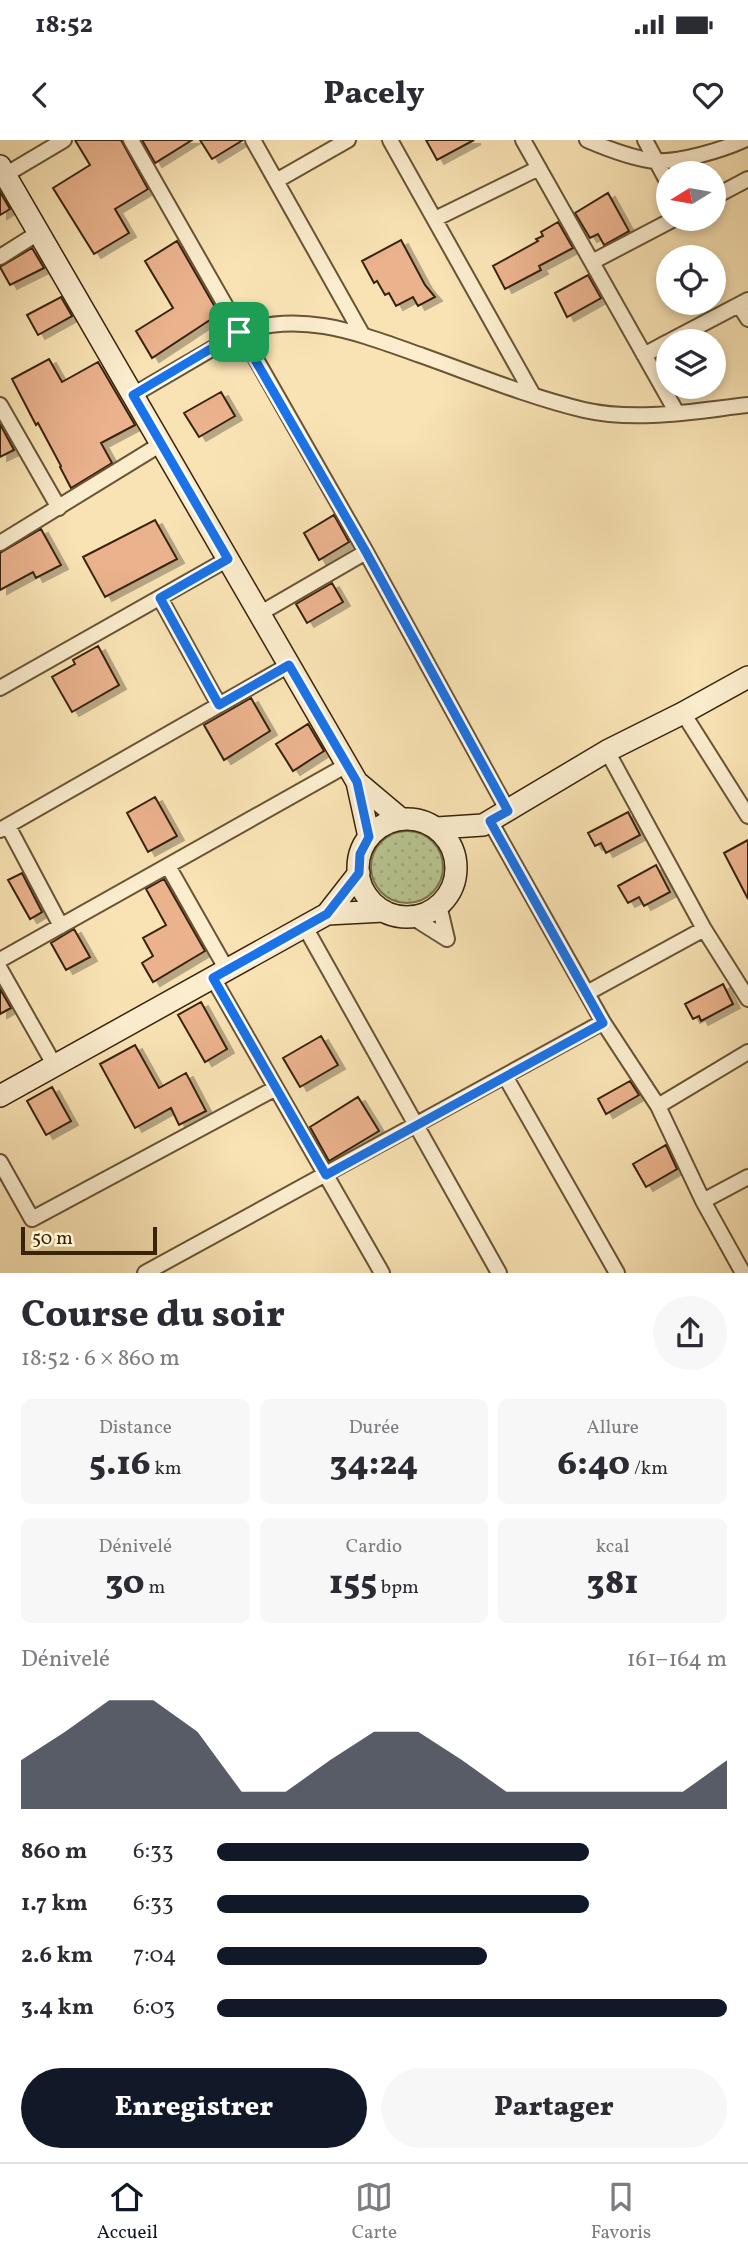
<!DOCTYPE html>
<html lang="fr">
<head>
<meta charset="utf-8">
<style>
  :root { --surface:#fff; --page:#f7f7f7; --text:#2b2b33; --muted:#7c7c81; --line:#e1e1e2; --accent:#111827 }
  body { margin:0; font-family:Vollkorn,serif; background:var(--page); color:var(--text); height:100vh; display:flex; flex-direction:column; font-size:26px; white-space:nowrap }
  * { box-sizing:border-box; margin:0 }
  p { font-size:23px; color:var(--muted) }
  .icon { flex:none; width:38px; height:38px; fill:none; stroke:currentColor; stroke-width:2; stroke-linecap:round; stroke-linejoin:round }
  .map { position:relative; height:1133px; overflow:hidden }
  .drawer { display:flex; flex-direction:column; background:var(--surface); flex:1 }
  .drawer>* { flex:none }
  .needle { width:46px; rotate:259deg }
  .fabs { position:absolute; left:656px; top:21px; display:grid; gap:14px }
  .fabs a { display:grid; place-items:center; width:70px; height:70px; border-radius:50%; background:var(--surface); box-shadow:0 4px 10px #0003; font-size:35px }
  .scale { position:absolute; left:21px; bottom:18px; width:136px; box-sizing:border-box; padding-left:7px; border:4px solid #392409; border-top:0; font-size:19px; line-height:24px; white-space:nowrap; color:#392409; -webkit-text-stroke:5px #fbedce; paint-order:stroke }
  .pin { position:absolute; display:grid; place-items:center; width:60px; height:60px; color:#fff; margin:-30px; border-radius:14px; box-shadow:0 4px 10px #0006 }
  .round { display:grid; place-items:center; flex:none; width:74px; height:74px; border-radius:37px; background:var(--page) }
  .headline { display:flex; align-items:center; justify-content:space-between; height:119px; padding:0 21px }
  h1 { font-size:38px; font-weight:800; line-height:52px }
  .metrics { display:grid; grid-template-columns:repeat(3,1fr); gap:10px; height:119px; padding:7px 21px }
  .metrics div { display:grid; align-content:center; border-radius:10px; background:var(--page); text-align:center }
  .metrics b { font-size:35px; font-weight:800 }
  .metrics small { font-size:19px; font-weight:400 }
  .metrics p { font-size:19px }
  .chart { height:196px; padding:14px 21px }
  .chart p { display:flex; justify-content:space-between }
  .chart svg { width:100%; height:126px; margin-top:7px; fill:var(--accent); opacity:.7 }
  .primary-button { display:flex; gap:14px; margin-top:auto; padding:14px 21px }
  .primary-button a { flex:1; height:80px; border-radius:42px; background:var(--accent); color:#fff; font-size:28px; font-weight:800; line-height:80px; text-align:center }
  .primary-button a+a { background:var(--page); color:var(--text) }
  ul { padding:0 21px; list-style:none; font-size:23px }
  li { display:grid; grid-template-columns:112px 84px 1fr; align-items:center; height:52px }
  li i { height:18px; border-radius:9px; background:var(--accent) }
  .status { display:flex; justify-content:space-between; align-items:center; height:49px; padding:0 35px; background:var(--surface); direction:ltr }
  .status svg { height:19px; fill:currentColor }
  header { display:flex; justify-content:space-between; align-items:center; height:91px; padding:0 21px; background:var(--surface); font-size:32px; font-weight:800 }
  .tab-bar { display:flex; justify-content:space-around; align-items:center; height:98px; border-top:2px solid var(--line); background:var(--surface); font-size:19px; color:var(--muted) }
  .tab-bar a { display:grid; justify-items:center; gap:4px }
  .tab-bar .current { color:var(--accent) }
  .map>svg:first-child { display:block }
  .grass { fill:url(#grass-dots); stroke:#78744d; stroke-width:2 }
  .building { fill:#eab28d; stroke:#392409; stroke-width:2; filter:url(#shadow) }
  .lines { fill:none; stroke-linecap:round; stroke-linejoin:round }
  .street-casing { stroke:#695434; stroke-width:18 }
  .secondary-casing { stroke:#392409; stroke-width:24 }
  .street { stroke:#fbedce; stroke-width:14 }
  .secondary { stroke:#fbedce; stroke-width:21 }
  .route-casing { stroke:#fff; stroke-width:14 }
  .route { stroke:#1a73e8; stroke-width:9 }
</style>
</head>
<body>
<div class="status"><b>18:52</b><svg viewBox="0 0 49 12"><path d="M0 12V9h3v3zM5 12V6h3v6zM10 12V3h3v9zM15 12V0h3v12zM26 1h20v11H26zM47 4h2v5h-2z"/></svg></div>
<header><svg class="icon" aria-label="back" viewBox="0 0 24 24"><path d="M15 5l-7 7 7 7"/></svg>Pacely<svg class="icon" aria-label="heart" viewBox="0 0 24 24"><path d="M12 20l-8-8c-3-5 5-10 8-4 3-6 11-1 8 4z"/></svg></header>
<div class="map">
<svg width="748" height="1133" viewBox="0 0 748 1133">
  <defs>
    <pattern id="grass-dots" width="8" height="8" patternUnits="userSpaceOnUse" patternTransform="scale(1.75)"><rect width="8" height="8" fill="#b8c591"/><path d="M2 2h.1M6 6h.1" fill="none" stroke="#9fa97c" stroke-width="1.8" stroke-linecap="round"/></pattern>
    <filter id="shadow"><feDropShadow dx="7" dy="4" stdDeviation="0" flood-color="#0004"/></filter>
  </defs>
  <rect width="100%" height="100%" fill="#f9e3b4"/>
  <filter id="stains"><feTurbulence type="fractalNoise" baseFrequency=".00286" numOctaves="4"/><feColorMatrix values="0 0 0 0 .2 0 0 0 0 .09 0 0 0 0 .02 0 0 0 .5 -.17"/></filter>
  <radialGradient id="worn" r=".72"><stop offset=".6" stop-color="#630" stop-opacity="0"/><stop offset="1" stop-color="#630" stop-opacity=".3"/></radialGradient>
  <path class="grass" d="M371 727a36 36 0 1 1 72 0a36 36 0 1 1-72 0Z"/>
  <path class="building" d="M75 0H121L148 49 115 69 129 93 94 114 53 48 90 25Z
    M142 0H192L155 23Z
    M200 0H243L212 19Z
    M426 0H474L437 20Z
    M0 52 10 69 0 75Z
    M608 53 629 91 604 105 598 94 590 98 575 73Z
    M558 82 573 108 539 126 541 130 505 149 493 126 538 101 536 99 543 96 541 92Z
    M401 100 425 145 435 157 418 166 413 157 396 166 389 153 385 155 377 141 374 143 362 121Z
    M177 101 219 174 152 218 136 191 173 168 145 121Z
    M32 108 44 128 10 145 0 127Z
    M588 135 601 158 567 177 555 153Z
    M61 157 72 176 38 195 27 175Z
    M49 219 62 242 98 222 135 285 101 303 112 323 71 348 60 327 61 326 38 283 36 285 12 239Z
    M221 252 235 276 199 297 184 273Z
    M0 284 14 310 0 317Z
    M334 375 349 402 319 420 304 393Z
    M155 380 177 419 105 457 83 417Z
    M41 389 61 425 36 438 33 432 0 450V413Z
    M332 443 343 462 307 483 296 464Z
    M98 506 119 545 72 572 52 537 75 524 73 520Z
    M251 558 270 591 224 620 204 585Z
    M308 584 324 611 293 631 276 604Z
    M155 657 177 696 148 712 127 673Z
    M628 672 640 695 606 713 601 703 595 706 588 693Z
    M748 700V759L724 713Z
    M656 725 670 752 644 766 639 757 628 763 618 746Z
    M22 733 42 772 30 779 8 740Z
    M164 739 205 811 153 842 142 823 153 816 143 798 166 785 146 749Z
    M74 789 90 817 66 830 51 803Z
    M723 844 733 864 701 881 699 876 693 879 685 864Z
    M0 849 11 868 0 874Z
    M201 862 227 909 205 922 178 875Z
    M321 896 338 925 300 947 283 918Z
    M135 905 159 948 186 933 206 971 179 985 171 968 135 988 100 924Z
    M630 941 639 955 606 974 598 959Z
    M52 947 71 981 46 995 27 961Z
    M358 957 379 991 329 1021 310 987Z
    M666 1005 677 1029 646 1047 633 1024Z"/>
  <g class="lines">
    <g class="street-casing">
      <path id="street" d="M131 0 366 412 508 671
        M253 0 362 194
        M390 0 533 255
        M523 0 677 273
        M587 0C608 9 632 18 654 21 679 23 722 10 744 0
        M645 0 668 43
        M5 35 64 0
        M276 41 348 0
        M714 57 748 39
        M435 79 539 28
        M0 117 38 93
        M592 122 674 79
        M739 165 748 179
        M670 201 748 160
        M644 215 668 202
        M133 255 239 193C302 169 363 195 423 216 476 235 530 257 584 270 637 282 695 271 748 265
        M0 265 59 368
        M0 403 161 304
        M160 458 219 565
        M259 474 366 412
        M0 548 228 419
        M683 573 748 676
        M607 611 704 789 748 859
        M490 681 603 882 658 966 703 1061 743 1133
        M8 686 61 786
        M0 690 289 525
        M168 726 227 830
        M439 765 447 799
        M412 777 447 799
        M305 787 499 1133
        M0 820 347 625
        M0 829 55 926
        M213 838 382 1133
        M587 853 704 789
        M505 936 617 1133
        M658 966 748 912
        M0 1022 32 1079 276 948
        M703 1061 748 1037
        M145 1133 603 882"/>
    </g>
    <g class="secondary-casing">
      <path id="secondary" d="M0 26 357 642 369 697
        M357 642 401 679
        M358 728a49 49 0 1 1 98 0a49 49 0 1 1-98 0Z
        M437 688 483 685 607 611 683 573 748 537
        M327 774 384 771
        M0 956 327 774 359 733"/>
    </g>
    <use href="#street" class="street"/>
    <use href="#secondary" class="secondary"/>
  </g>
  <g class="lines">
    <g class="route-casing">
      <path id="route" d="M239 192 366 412 508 671 490 681 603 883 326 1035 213 838 327 774 359 733 360 714 369 697 357 642 289 525 219 565 160 458 228 419 133 255Z"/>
    </g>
    <use href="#route" class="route"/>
  </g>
  <rect width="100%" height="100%" filter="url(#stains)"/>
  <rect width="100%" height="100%" fill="url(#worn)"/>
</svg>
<div class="fabs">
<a><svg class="needle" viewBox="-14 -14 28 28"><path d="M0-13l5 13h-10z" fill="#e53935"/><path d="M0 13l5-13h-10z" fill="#7c7c81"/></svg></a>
<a><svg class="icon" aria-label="locate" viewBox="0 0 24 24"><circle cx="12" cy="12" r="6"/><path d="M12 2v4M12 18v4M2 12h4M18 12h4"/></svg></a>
<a><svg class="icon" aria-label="layers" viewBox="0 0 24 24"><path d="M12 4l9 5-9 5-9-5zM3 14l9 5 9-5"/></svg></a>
</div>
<div class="scale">50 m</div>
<div class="pin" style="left:239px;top:192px;background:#1e9e55"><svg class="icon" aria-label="arrive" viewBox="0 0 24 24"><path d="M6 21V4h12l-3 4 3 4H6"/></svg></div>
</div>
<section class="drawer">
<div class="headline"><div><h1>Course du soir</h1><p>18:52 · 6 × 860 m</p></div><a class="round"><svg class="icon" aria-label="share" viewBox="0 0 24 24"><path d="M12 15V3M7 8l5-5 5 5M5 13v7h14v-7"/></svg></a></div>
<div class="metrics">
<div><p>Distance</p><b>5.16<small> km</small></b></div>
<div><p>Durée</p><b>34:24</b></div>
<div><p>Allure</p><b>6:40<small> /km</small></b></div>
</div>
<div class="metrics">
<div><p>Dénivelé</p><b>30<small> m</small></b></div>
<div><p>Cardio</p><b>155<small> bpm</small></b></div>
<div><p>kcal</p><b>381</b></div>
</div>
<div class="chart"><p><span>Dénivelé</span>161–164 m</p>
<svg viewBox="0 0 160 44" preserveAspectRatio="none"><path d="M0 44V27L10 17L20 6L30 6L40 17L50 38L60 38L70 27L80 17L90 17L100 27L110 38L120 38L130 38L140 38L150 38L160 27V44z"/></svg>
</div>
<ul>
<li><b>860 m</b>6:33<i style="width:73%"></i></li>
<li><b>1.7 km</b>6:33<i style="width:73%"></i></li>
<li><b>2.6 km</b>7:04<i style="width:53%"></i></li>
<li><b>3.4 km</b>6:03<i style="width:100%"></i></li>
</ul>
<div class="primary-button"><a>Enregistrer</a><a>Partager</a></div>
</section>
<nav class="tab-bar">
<a class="current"><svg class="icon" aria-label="home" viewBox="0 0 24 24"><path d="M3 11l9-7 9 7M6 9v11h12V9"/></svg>Accueil</a>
<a><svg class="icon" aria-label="map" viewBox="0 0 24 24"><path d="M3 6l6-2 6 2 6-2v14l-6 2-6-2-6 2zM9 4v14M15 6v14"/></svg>Carte</a>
<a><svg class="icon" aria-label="saved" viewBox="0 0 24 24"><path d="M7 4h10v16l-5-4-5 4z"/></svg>Favoris</a>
</nav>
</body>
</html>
